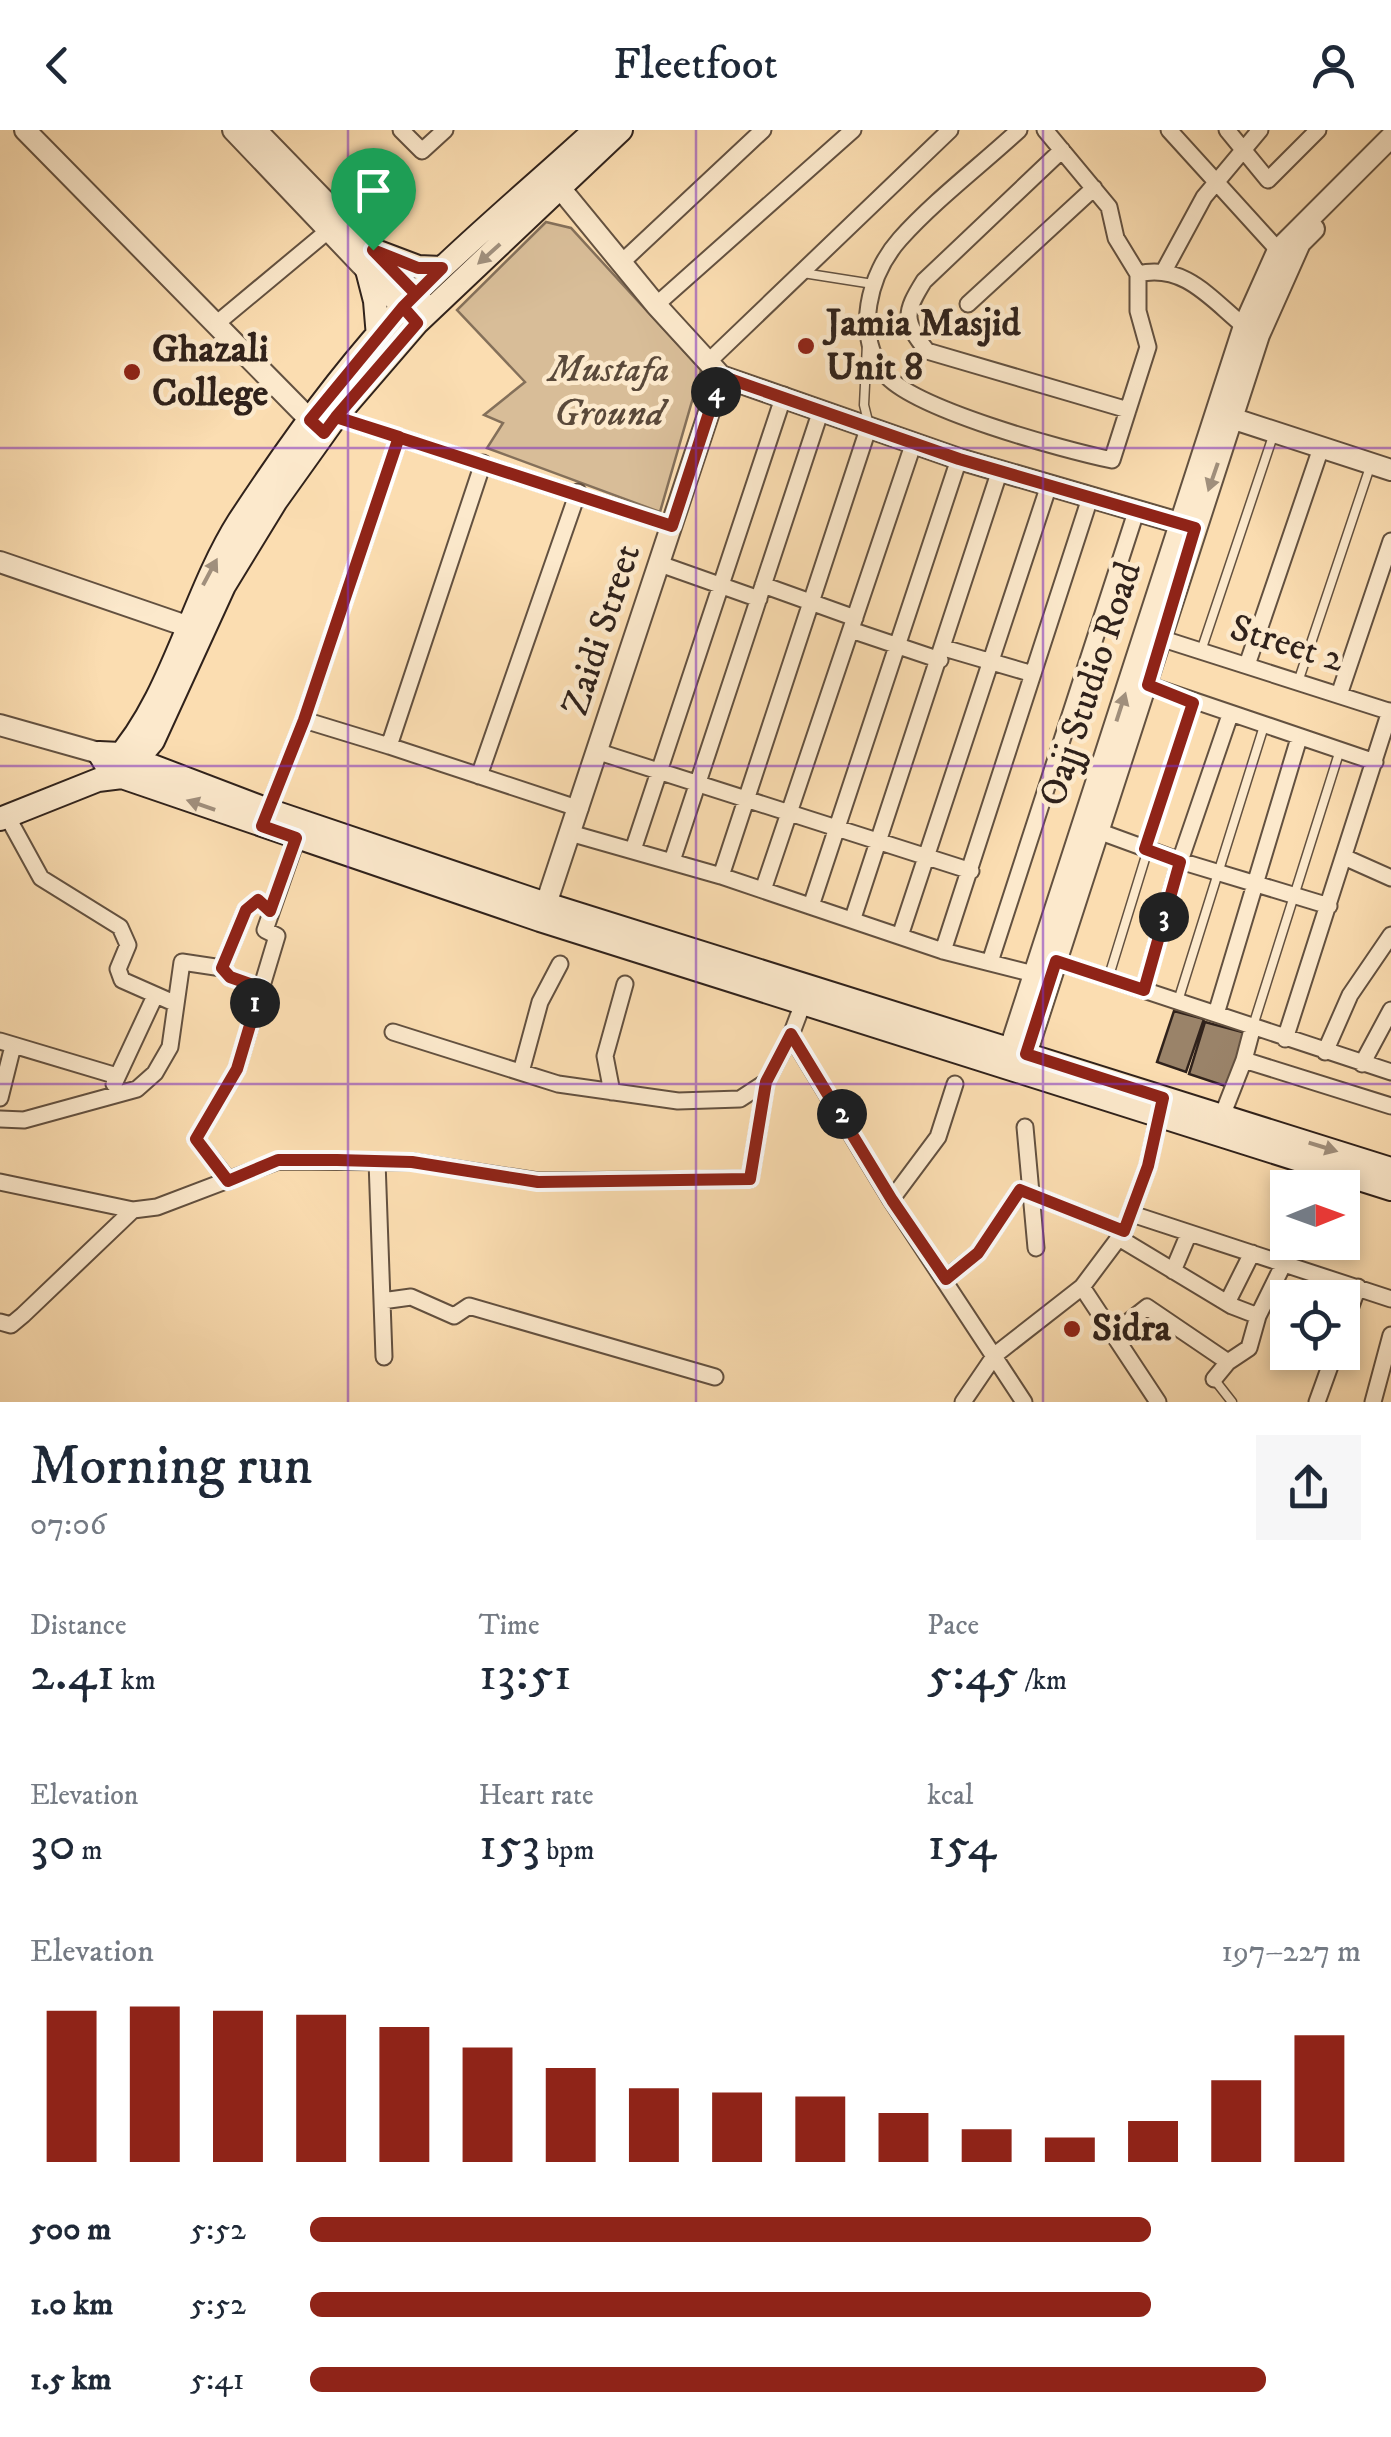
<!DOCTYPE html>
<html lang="en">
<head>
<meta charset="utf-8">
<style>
  :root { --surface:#fff; --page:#f6f6f7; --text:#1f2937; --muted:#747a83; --accent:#8f2418 }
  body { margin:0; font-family:"IM FELL DW Pica",serif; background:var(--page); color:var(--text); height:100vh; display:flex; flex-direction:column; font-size:38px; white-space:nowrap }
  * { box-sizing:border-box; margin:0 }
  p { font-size:32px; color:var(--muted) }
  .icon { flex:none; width:55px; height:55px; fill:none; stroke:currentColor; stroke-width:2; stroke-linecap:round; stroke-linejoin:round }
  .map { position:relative; height:1272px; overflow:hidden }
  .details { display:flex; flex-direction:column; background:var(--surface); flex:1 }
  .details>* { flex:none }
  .needle { width:65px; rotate:89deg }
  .tools { position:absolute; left:1270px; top:1040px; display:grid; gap:20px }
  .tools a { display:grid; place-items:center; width:90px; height:90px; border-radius:0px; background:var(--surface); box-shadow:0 5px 15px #0003; font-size:50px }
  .pin { position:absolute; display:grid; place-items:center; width:85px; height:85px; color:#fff; margin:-102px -42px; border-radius:50% 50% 50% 0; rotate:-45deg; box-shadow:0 0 10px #0007 }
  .pin .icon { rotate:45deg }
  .km { position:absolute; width:50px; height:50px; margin:-25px; border-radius:50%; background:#222; color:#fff; font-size:28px; line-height:50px; text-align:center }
  .round { display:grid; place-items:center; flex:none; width:105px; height:105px; border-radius:0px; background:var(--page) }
  .head { display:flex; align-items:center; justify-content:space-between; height:170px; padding:0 30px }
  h1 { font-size:55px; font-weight:600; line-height:75px }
  .stats { display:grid; grid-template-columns:repeat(3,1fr); gap:15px; height:170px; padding:10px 30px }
  .stats div { display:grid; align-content:center }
  .stats b { font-size:50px; font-weight:600 }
  .stats small { font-size:28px; font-weight:400 }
  .stats p { font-size:28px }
  .chart { height:280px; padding:20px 30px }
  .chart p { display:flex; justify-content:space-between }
  .chart svg { width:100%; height:180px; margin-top:10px; stroke:var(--accent); stroke-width:6 }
  ul { padding:0 30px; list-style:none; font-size:32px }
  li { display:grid; grid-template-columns:160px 120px 1fr; align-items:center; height:75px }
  li i { height:25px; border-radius:12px; background:var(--accent) }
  header { display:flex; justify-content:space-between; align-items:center; height:130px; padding:0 30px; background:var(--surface); font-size:45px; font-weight:600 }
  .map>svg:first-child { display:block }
  .green { fill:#d8bd98; stroke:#84705a; stroke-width:2.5 }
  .building { fill:#9a8369; stroke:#30221b; stroke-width:2.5 }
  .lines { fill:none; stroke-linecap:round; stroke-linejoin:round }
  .service-casing { stroke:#635140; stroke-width:11 }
  .minor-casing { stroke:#635140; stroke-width:19 }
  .tertiary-casing { stroke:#635140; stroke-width:24 }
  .secondary-casing { stroke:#30221b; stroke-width:26 }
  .service { stroke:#fce9cc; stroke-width:8 }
  .minor { stroke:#fce9cc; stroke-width:15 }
  .tertiary { stroke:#fce9cc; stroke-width:20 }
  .secondary { stroke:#fce9cc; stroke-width:22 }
  .oneway { fill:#a08f7c }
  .route-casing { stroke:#fff; stroke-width:20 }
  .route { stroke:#8f2418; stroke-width:12 }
  .grid { fill:none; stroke:#7b2cbf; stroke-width:2.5; stroke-opacity:0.55 }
  .poi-dot { fill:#8f2418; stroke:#fce9cc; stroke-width:4 }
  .labels { text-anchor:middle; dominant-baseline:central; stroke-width:9; stroke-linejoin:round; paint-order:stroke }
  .poi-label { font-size:38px; font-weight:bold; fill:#30221b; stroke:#fce9cc; text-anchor:start }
  .park-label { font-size:38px; font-style:italic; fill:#5a493a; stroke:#fce9cc }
  .street-label { font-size:38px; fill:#30221b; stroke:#fce9cc }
</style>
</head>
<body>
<header><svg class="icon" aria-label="back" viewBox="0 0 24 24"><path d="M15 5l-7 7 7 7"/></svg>Fleetfoot<svg class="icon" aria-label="person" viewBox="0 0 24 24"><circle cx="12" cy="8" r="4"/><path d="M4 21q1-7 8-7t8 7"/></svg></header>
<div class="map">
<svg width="1391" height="1272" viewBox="0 0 1391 1272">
  <rect width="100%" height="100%" fill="#fbddb1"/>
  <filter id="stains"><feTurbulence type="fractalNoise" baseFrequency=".002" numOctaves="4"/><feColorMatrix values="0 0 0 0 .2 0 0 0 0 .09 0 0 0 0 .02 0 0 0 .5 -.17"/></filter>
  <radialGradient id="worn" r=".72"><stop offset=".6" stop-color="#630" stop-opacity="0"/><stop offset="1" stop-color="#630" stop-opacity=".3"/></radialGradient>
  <path class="green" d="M546 92 571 98 701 240 660 382 487 318 503 293 484 285 525 252 457 180Z"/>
  <path class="building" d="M1174 881 1204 889 1186 942 1157 932Z
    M1205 892 1246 903 1228 957 1189 944Z"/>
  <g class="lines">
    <g class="service-casing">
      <path id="service" d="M803 143 873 154
        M867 214 864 275 869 295
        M1201 521 1274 303
        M1298 552 1371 334
        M1108 849 1193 573
        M1178 871 1264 596
        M1253 896 1340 620
        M1214 1249 1232 1272"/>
    </g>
    <g class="minor-casing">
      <path id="minor" d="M401 0 422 21 445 0
        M1019 0C980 36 935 70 900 109 869 144 853 204 885 244 913 279 1064 320 1112 330L1148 217 1138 181V144C1184 133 1211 169 1244 196
        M1045 0 1109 77 1116 108 1138 144
        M1169 0 1278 120
        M1227 0 1268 50 1318 0
        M1062 20 924 151C904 183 903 191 927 221L1128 280
        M622 132 763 0
        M1165 139 1204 67 1260 0
        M968 174 1094 58
        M656 175 853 0
        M216 194 329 100
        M708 232 950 0
        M336 287 672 396
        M660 434 759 469
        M763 455 855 488
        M851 500 940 530
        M1163 509 1391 582
        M944 518 1033 544
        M1247 535 1321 318
        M1148 555 1375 632
        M1339 565 1391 411
        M304 590 389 616 483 333
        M389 616 580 679
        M599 622 971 741
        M479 646 578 362
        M7 686 41 748 120 797 128 815 118 839 122 850 174 873
        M265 688 304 590 399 307
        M1098 701 1180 731 1329 776
        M570 703 721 746 943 821 1034 844
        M633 720 784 265
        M1344 727 1391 748
        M672 731 821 280
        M721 746 869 296
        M763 760 914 312
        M811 776 959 329
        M853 788 1000 340
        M900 806 1048 358
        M943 821 1090 368
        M1056 831 1391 942
        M990 832 1136 382
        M222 838 246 780 258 770 270 781
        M1144 860 1180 731 1230 585
        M805 868 791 905 891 1070 1024 1272
        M1216 884 1299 608
        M1253 896 1244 930 1391 976
        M393 902 558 954 678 971 740 969 766 952 791 905
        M1285 909 1390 581
        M0 911 117 946
        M1325 922 1350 865 1391 805
        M1362 934 1391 880
        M521 942 540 872 560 834
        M114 954 155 866
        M612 962 605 926 625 854
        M0 968 13 916
        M1222 986 1244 930
        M0 989 24 990 137 959 155 943 170 917 182 832 222 838 230 847 261 858
        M1025 997 1036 1118
        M377 1031 384 1227
        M229 1051 196 1009 237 939 277 806 265 800 297 708
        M0 1052 133 1080 157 1077 278 1031 413 1032 538 1051 750 1049 766 952
        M891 1070 938 1007 955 954
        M1132 1084 1391 1169
        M1119 1108 1232 1176 1258 1186
        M1173 1141 1189 1103
        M945 1149 978 1123 1020 1060 1124 1101
        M1082 1157 1158 1272
        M382 1171 411 1167 454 1186 469 1176 715 1247
        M1227 1173 1252 1123
        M0 1192 11 1195 23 1185 133 1080
        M1342 1201 1358 1157
        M1113 1204 1147 1177 1228 1232
        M1214 1249 1228 1232 1249 1218 1258 1186 1284 1133
        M963 1272 995 1225 1082 1157 1124 1101 1148 1036 1161 976
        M1317 1272 1335 1222
        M1373 1272 1391 1205"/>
    </g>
    <g class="tertiary-casing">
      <path id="tertiary" d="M25 0 318 298
        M233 0 412 188
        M256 0 425 174
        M551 47 656 175 721 246 959 329 1179 393
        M1222 285 1391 340
        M0 432 201 501
        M0 595 99 623
        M546 774 721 246
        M1005 934 1244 196 1278 120 1391 7
        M1022 937 1259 205 1300 113 1314 99"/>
    </g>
    <g class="secondary-casing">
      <path id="secondary" d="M373 120 418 137 442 138
        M366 136 375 171 378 207
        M99 623 108 638 122 647 540 790 1391 1059
        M99 623 121 624 268 680 546 774 1391 1039
        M114 632C172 569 192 465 239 391 288 316 343 239 405 174 465 113 532 58 595 0
        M0 689 98 650 122 647 153 611 224 456 276 371 336 287 417 193 621 0"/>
    </g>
    <use href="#service" class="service"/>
    <use href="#minor" class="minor"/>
    <use href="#tertiary" class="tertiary"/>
    <use href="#secondary" class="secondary"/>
  </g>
  <defs><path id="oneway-solid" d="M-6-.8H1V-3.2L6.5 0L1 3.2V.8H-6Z" transform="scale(2.5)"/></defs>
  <g class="oneway">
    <use href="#oneway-solid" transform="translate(489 124) rotate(138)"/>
    <use href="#oneway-solid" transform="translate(1213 347) rotate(109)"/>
    <use href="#oneway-solid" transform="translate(210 442) rotate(-62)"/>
    <use href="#oneway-solid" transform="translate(1121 577) rotate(-72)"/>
    <use href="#oneway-solid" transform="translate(201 675) rotate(-161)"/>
    <use href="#oneway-solid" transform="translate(1323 1017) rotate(17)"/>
  </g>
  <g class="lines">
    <g class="route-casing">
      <path id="route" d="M373 120 416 164 403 177 417 193 336 287 399 307 304 590 262 696 296 708 270 781 258 770 246 780 222 838 230 847 261 858 237 939 196 1009 228 1051 278 1030H337L412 1032 538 1052 750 1049 766 952 791 904 892 1070 946 1149 978 1123 1020 1060 1124 1101 1148 1036 1163 968 1026 924 1056 831 1144 860 1180 732 1145 719 1193 573 1148 555 1195 398 959 329 721 246 672 396 336 287 324 303 310 290 403 177 442 138H418L373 120"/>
    </g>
    <use href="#route" class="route"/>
  </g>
  <path class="grid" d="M348 0V1272M696 0V1272M1043 0V1272M0 318H1391M0 636H1391M0 954H1391"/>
  <g class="poi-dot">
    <circle cx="806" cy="216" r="10"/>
    <circle cx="132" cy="242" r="10"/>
    <circle cx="1072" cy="1199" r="10"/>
  </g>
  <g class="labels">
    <g class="poi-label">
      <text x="826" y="194">Jamia Masjid<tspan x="826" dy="44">Unit 8</tspan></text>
      <text x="152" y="220">Ghazali<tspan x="152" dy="44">College</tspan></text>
      <text x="1092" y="1199">Sidra</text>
    </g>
    <g class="park-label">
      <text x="609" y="240">Mustafa<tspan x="609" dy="44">Ground</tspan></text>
    </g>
    <g class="street-label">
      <text transform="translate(602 500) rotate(-72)">Zaidi Street</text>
      <text transform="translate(1287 514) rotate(17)">Street 2</text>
      <text transform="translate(1091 554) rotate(-72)">Oajj Studio Road</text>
    </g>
  </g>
  <rect width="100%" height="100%" filter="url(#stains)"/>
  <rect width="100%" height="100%" fill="url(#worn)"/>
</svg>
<div class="tools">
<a><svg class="needle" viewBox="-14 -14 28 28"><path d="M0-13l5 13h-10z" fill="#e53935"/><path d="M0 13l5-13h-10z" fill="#747a83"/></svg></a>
<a><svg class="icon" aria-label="locate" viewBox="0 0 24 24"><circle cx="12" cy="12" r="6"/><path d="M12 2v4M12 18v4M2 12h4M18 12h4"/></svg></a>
</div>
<div class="pin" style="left:373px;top:120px;background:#1e9e55"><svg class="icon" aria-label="arrive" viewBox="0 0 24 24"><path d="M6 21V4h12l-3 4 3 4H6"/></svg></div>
<b class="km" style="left:255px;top:873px">1</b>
<b class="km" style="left:842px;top:984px">2</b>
<b class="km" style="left:1164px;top:787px">3</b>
<b class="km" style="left:716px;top:262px">4</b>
</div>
<section class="details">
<div class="head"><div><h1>Morning run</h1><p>07:06</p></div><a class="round"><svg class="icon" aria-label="share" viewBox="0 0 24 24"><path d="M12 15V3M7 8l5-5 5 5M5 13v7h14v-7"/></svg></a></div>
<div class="stats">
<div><p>Distance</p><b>2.41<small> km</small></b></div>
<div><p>Time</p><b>13:51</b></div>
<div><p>Pace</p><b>5:45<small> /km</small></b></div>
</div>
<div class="stats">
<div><p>Elevation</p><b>30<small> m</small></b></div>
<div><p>Heart rate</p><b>153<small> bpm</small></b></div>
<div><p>kcal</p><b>154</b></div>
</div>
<div class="chart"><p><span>Elevation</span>197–227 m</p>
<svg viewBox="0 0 160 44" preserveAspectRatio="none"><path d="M5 44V7M15 44V6M25 44V7M35 44V8M45 44V11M55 44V16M65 44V21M75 44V26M85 44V27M95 44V28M105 44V32M115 44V36M125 44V38M135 44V34M145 44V24M155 44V13"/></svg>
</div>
<ul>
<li><b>500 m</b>5:52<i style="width:80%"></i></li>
<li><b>1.0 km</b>5:52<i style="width:80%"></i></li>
<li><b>1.5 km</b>5:41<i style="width:91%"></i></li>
</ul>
</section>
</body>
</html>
